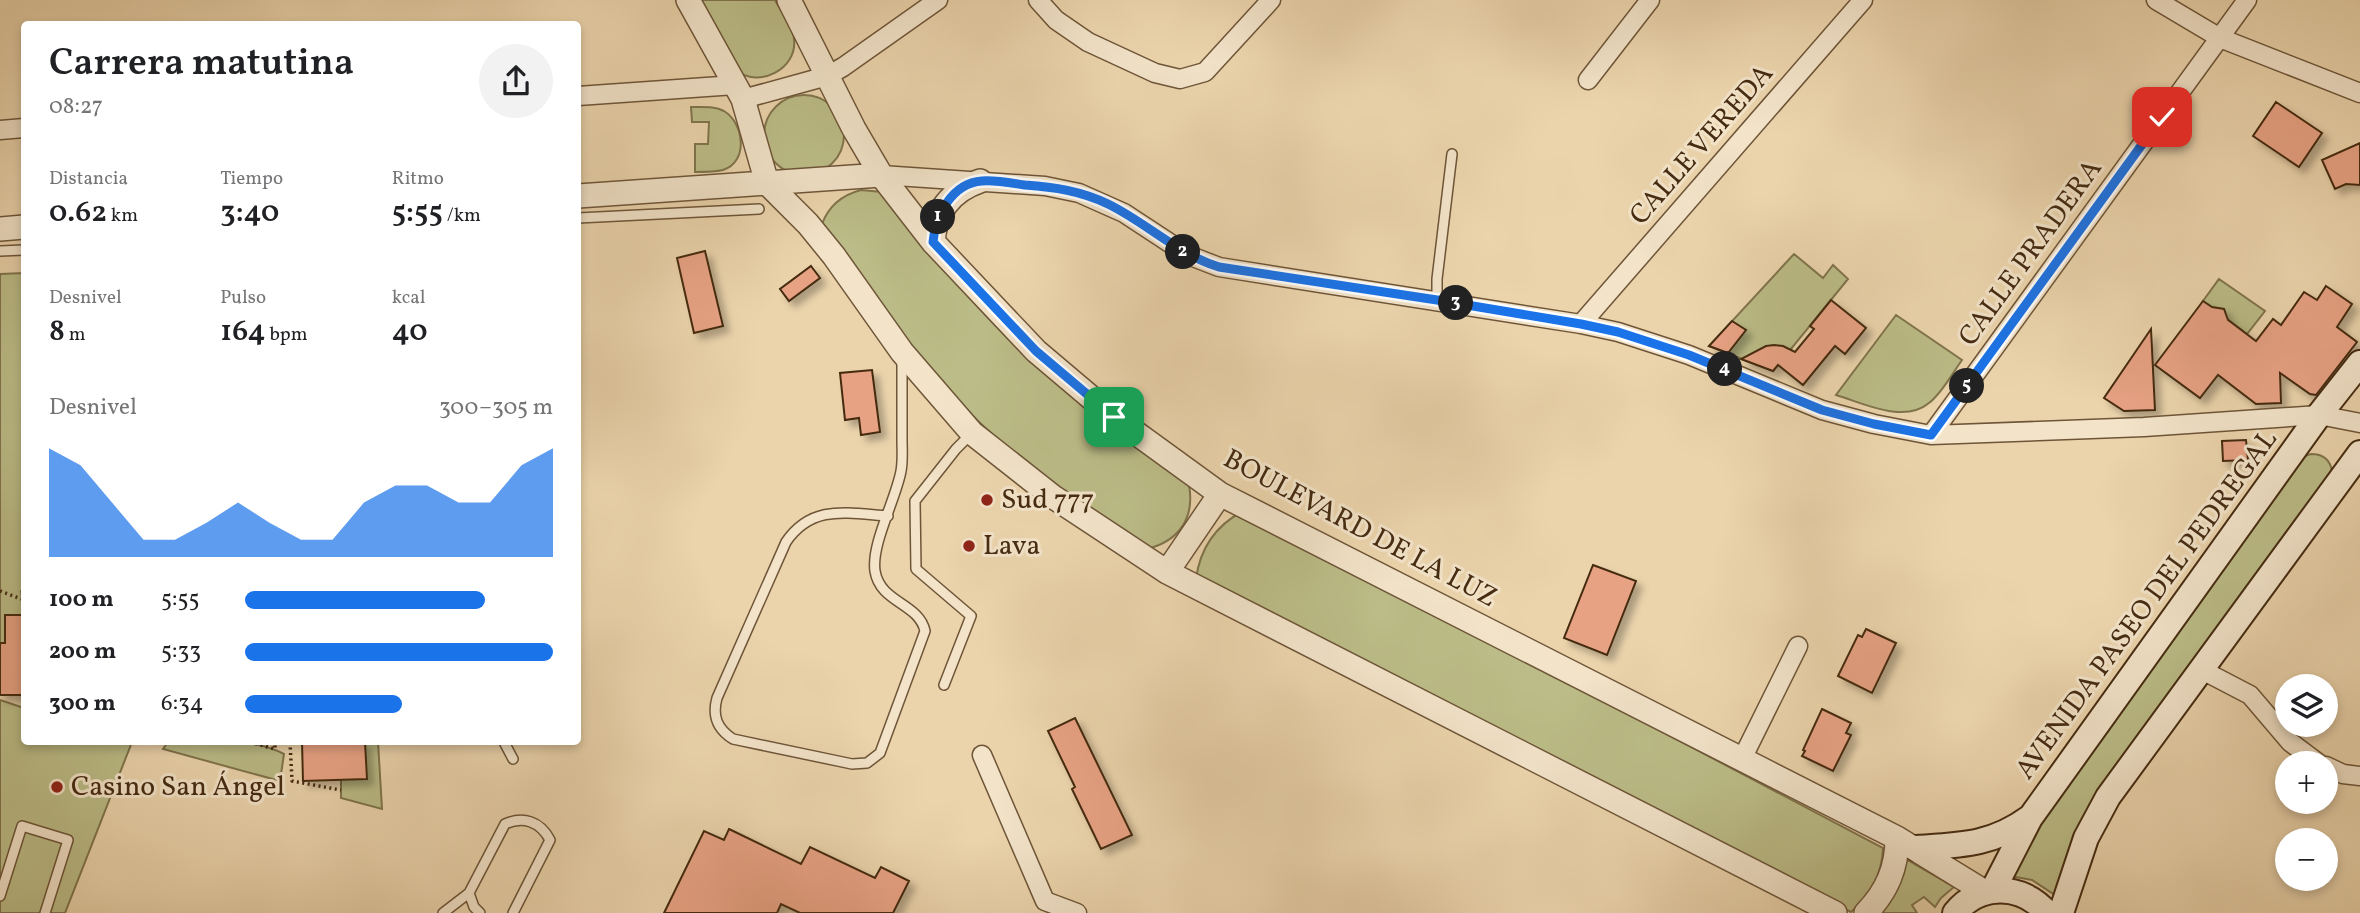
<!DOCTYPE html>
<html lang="es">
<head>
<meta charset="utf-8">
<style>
  :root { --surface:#fff; --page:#f2f2f2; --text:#202124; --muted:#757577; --accent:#1a73e8 }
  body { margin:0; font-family:Vollkorn,serif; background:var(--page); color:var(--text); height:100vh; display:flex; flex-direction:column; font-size:26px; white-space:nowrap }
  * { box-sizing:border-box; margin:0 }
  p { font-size:23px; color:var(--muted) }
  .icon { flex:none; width:38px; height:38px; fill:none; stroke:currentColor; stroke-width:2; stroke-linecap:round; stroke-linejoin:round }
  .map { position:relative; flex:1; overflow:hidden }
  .panel { position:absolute; left:21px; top:21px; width:560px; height:724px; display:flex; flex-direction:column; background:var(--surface); border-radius:7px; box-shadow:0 4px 10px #0003 }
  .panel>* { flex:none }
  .fabs { position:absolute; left:2275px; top:674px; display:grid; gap:14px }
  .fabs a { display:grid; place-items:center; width:63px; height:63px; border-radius:50%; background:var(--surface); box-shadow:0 4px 10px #0003; font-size:35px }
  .pin { position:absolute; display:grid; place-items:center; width:60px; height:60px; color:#fff; margin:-30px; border-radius:14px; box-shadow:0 4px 10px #0006 }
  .km { position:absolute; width:35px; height:35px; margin:-18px; border-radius:50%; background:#222; color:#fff; font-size:19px; line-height:35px; text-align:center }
  .round { display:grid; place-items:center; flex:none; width:74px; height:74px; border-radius:37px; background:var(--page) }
  .headline { display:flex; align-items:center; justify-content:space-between; height:119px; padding:0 28px }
  h1 { font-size:38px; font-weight:600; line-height:52px }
  .metrics { display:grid; grid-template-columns:repeat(3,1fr); gap:10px; height:119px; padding:7px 28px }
  .metrics div { display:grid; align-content:center }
  .metrics b { font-size:30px; font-weight:600 }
  .metrics small { font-size:19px; font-weight:400 }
  .metrics p { font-size:19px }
  .chart { height:196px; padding:14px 28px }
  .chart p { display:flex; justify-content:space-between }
  .chart svg { width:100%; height:126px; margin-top:7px; fill:var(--accent); opacity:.7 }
  ul { padding:0 28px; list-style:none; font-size:23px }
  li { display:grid; grid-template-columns:112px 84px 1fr; align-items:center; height:52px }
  li i { height:18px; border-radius:9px; background:var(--accent) }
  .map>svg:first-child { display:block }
  .green { fill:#bbbc87; stroke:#80744c; stroke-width:2 }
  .building { fill:#e7a284; stroke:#452b11; stroke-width:2; filter:url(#shadow) }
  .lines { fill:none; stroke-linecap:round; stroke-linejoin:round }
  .service-casing { stroke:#6e5538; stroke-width:12 }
  .minor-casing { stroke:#6e5538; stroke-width:21 }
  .tertiary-casing { stroke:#6e5538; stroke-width:26 }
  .secondary-casing { stroke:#452b11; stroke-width:28 }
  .path { stroke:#452b11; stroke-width:3.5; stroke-dasharray:2 3.5; stroke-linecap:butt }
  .service { stroke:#f2e3c9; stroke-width:9 }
  .minor { stroke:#f2e3c9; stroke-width:18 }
  .tertiary { stroke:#f2e3c9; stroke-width:23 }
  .secondary { stroke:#f2e3c9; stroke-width:24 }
  .route-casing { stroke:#fff; stroke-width:14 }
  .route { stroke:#1a73e8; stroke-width:9 }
  .poi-dot { fill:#8f2418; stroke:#f2e3c9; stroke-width:2.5 }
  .labels { text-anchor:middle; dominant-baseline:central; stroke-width:6; stroke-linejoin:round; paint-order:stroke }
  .street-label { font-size:28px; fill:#452b11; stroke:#f2e3c9 }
  .poi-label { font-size:28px; fill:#452b11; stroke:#f2e3c9; text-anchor:start }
</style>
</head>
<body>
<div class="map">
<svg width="2360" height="913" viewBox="0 0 2360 913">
  <defs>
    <filter id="shadow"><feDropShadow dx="6" dy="6" stdDeviation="3.5" flood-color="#0004"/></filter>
  </defs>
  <rect width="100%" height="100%" fill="#ebd4ac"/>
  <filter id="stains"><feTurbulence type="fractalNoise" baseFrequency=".00286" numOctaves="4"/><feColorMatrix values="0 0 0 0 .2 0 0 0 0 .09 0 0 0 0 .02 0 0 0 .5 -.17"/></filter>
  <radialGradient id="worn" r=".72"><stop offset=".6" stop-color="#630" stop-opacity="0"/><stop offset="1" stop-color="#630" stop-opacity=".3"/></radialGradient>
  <path class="green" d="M694 0H775C781 11 793 27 794 39 798 69 758 89 736 70 726 62 702 15 694 0Z
    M764 135a40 40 0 1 1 80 0a40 40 0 1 1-80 0Z
    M691 107C702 107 714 106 724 111 744 123 749 162 723 170 715 172 704 172 695 172V144H708L709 122H692Z
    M861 190 882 192C912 227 940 264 971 299 1034 370 1111 431 1189 485 1195 518 1179 541 1147 549 1088 511 1028 470 978 421 918 362 872 291 822 224 829 205 842 195 861 190Z
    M1794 254 1823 278 1833 265 1848 279 1773 371 1709 346Z
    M24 273V590L21 591 24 615 5 616V643H0V274Z
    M2219 279 2265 311 2247 334 2226 318 2224 309H2214L2203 301Z
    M1896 315 1962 360C1952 374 1942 393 1929 403 1904 424 1863 403 1836 395Z
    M2311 454C2323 454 2330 459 2332 471L2055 895 2032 880 2005 875 2031 832 2305 456Z
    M1243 511 1883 848C1882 874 1871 895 1851 912L1196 579C1200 548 1215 526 1243 511Z
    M0 700 24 708V742H132L65 913H0Z
    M168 742C206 742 249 736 284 754L280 781 163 749Z
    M365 742H378L382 809 341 798V780Z
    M1904 858 1954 887 1941 898 1935 907 1924 897 1912 905 1917 913H1881C1896 897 1903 880 1904 858Z"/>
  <path class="building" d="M2276 102 2322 133 2299 167 2253 136Z
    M2360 143V185L2346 184 2335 189 2322 160Z
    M705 251 723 326 694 333 677 258Z
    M811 266 820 278 789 301 780 289Z
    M2326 286 2352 304 2337 327 2357 342 2316 395 2310 394 2280 373 2281 403 2256 404 2218 375 2200 398 2155 365 2203 301 2212 307 2224 309 2228 320 2256 341 2273 319 2281 325 2304 292 2317 300Z
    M1831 300 1866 328 1845 354 1835 346 1803 385 1778 365 1773 371 1741 359 1766 346 1774 345 1783 346 1795 352 1814 329 1810 326Z
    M1732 321 1746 330 1728 353 1709 346Z
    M2151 329 2155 410 2124 411 2104 398Z
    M872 370 880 432 861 435 859 418 845 420 840 373Z
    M2246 440 2248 460 2223 461 2222 441Z
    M1593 565 1636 581 1607 655 1564 638Z
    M5 615H24V695H0V643H5Z
    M1866 629 1896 643 1872 693 1838 676 1858 635 1862 637Z
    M1822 709 1851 723 1846 733 1851 735 1833 771 1802 756 1805 751 1803 750Z
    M1075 718 1132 835 1101 849 1072 789 1075 787 1048 731Z
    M302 742H365L367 779 303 781Z
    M729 829 801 864 810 847 875 878 881 867 909 881 893 913H800L781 904 777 913H664L704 831 724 840Z"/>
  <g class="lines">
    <g class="service-casing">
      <path id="service" d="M578 218 759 209
        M0 251 24 250
        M1437 300V279L1452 154
        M888 516C847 513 812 504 786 542L717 698C712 716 717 729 733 739L852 764 867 763 880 753 925 631C919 603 880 603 875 571 871 544 896 499 901 471 903 461 902 449 902 439 902 412 902 384 902 357
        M944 685 971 616 916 569 915 501 956 449 970 435
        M504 742 513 759
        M469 893 474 907 480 913
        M0 896 22 826 68 840 45 913
        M443 913 469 893 505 824C523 816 540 821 550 840L513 913"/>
    </g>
    <g class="minor-casing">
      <path id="minor" d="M1038 0 1056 20 1088 42 1155 73 1180 79 1205 72 1271 0
        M2156 0 2220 38 2360 93
        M1588 80 1650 0
        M578 96 735 85
        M743 99 827 76 843 67 938 0
        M0 130 24 128
        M881 175 1045 186 1079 193 1124 213 1188 255 1219 267 1581 324 1618 332 1689 355 1822 410 1874 424 1931 435 2144 427 2319 415 2360 423
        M1581 324 1863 0
        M1931 435 2247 0
        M2202 670 2250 695 2290 742 2318 763
        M982 755 1045 901
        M1742 759 1798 646
        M2326 766 2343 774 2360 776
        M1045 901 1077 913"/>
    </g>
    <g class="tertiary-casing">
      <path id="tertiary" d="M688 0 743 99 767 183 808 224 834 256 902 352 972 433 1052 496 1167 572 1835 913
        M789 0 854 129 881 175 933 242 1036 351 1114 417 1220 494 1897 838 1985 892
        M578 196 881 175
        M0 229 24 227
        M933 242C935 211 951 191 980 181
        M1167 572 1220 494
        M1866 913C1887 891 1897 868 1897 838"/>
    </g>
    <g class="secondary-casing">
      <path id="secondary" d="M1916 848C1961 845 1992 845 2029 818
        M1993 890 2030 818 2319 415 2360 363
        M1955 913C1980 882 2022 884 2047 913
        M2061 913 2086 838 2108 797 2360 453"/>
    </g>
    <path class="path" d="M0 591 24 600
      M250 742 275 749V742
      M290 742 292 781 341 790"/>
    <use href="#service" class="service"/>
    <use href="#minor" class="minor"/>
    <use href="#tertiary" class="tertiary"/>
    <use href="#secondary" class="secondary"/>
  </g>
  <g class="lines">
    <g class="route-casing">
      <path id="route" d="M1114 417 1036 351 933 242C935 216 952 183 982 181 996 180 1011 183 1025 185 1054 187 1081 191 1108 204 1147 223 1177 254 1219 267L1437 300 1581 324 1618 332 1689 355 1822 410 1874 424 1931 435 2162 117"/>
    </g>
    <use href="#route" class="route"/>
  </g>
  <g class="poi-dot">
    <circle cx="987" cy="500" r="7"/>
    <circle cx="969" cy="546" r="7"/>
    <circle cx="57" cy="787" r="7"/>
  </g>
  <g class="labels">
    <g class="street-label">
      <text transform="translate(1702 145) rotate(-49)">CALLE VEREDA</text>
      <text transform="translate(2031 253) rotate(-54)">CALLE PRADERA</text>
      <text transform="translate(1360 529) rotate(28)">BOULEVARD DE LA LUZ</text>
      <text transform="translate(2147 605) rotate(-54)">AVENIDA PASEO DEL PEDREGAL</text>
    </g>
    <g class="poi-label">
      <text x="1001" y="500">Sud 777</text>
      <text x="983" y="546">Lava</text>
      <text x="71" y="787">Casino San Ángel</text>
    </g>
  </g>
  <rect width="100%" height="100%" filter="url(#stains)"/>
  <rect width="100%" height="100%" fill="url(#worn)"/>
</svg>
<div class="fabs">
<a><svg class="icon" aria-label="layers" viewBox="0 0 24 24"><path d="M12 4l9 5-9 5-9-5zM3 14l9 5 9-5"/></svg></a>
<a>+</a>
<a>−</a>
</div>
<div class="pin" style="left:1114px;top:417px;background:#1e9e55"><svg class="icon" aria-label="arrive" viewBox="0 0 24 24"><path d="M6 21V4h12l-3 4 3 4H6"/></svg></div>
<div class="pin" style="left:2162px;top:117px;background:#d93025"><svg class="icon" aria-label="check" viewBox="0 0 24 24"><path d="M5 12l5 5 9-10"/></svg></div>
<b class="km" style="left:938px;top:217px">1</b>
<b class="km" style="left:1183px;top:252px">2</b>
<b class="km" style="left:1456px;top:303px">3</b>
<b class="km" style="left:1725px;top:369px">4</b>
<b class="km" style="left:1967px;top:386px">5</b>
<section class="panel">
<div class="headline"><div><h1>Carrera matutina</h1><p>08:27</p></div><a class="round"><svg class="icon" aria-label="share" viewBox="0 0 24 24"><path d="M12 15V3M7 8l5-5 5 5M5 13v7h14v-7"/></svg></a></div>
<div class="metrics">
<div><p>Distancia</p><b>0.62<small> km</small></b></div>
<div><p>Tiempo</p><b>3:40</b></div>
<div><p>Ritmo</p><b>5:55<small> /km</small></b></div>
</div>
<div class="metrics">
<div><p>Desnivel</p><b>8<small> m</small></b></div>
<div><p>Pulso</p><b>164<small> bpm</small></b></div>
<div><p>kcal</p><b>40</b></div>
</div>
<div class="chart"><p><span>Desnivel</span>300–305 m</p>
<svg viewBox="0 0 160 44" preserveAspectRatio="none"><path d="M0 44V6L10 12L20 25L30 38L40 38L50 32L60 25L70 32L80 38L90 38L100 25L110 19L120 19L130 25L140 25L150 12L160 6V44z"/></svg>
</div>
<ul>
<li><b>100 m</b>5:55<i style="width:78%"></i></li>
<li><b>200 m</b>5:33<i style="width:100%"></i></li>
<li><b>300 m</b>6:34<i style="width:51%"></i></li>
</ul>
</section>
</div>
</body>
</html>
